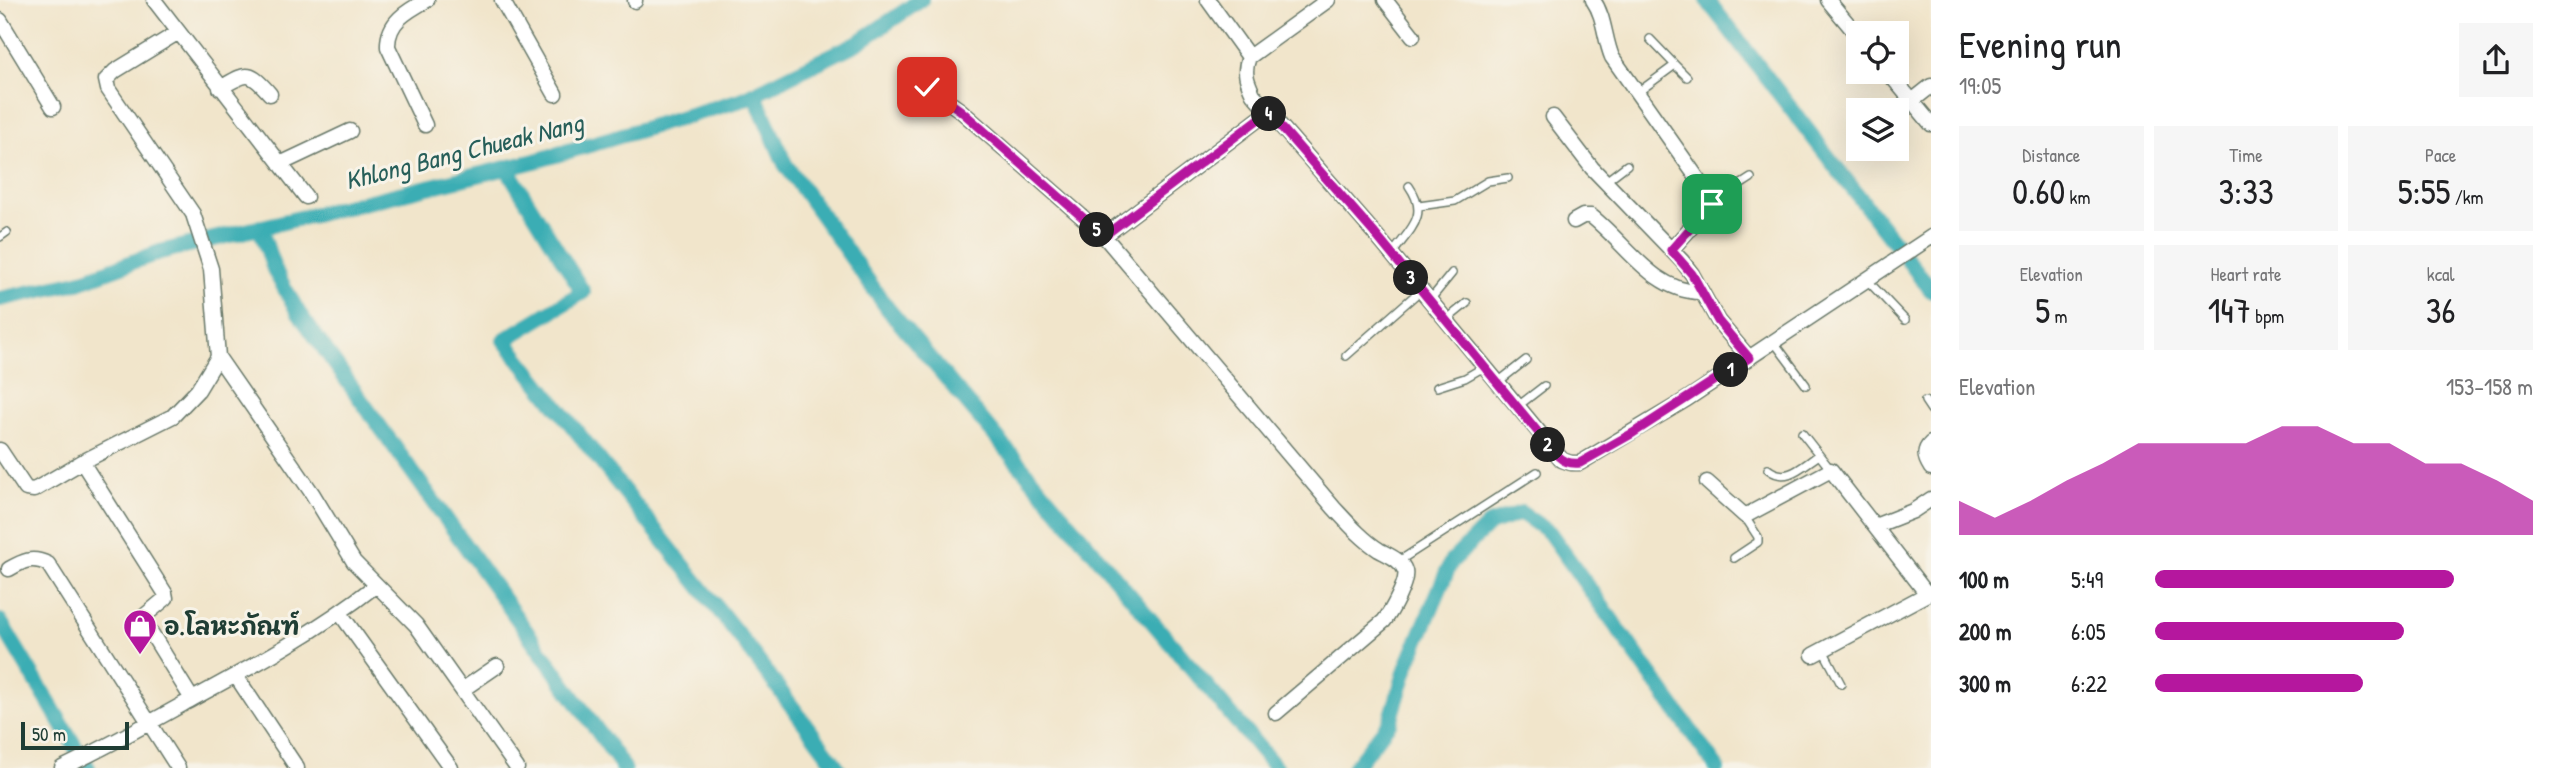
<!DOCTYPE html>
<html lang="en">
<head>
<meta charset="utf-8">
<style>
  :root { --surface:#fff; --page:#f6f6f6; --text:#202124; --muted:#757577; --accent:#b5179e }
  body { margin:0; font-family:"Patrick Hand","Playpen Sans Thai",sans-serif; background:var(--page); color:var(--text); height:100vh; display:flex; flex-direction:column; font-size:26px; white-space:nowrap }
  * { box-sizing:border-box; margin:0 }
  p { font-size:23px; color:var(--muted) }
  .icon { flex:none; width:38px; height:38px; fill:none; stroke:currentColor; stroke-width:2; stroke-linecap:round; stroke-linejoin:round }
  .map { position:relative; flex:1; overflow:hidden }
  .details { display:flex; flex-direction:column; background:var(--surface); width:630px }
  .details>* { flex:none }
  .controls { position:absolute; left:1846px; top:21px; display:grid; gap:14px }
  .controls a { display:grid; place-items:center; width:63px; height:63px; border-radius:0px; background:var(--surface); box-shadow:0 7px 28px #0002; font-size:35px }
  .scale { position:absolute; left:21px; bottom:18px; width:108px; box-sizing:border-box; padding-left:7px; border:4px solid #1f3d34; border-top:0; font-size:19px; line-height:24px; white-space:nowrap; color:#1f3d34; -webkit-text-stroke:5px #f7f3e8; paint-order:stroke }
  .pin { position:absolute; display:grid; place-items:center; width:60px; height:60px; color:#fff; margin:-30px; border-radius:14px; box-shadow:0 4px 10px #0006 }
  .km { position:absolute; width:35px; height:35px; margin:-18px; border-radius:50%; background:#222; color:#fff; font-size:19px; line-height:35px; text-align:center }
  .round { display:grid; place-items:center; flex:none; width:74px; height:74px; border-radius:0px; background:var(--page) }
  .summary { display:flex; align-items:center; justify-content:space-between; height:119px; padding:0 28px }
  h1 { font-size:38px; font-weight:600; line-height:52px }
  .stats { display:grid; grid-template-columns:repeat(3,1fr); gap:10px; height:119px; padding:7px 28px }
  .stats div { display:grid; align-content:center; border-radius:0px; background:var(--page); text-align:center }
  .stats b { font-size:35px; font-weight:600 }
  .stats small { font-size:19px; font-weight:400 }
  .stats p { font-size:19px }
  .chart { height:196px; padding:14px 28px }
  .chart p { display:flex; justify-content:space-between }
  .chart svg { width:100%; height:126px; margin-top:7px; fill:var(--accent); opacity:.7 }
  ul { padding:0 28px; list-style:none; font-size:23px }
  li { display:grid; grid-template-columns:112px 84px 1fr; align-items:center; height:52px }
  li i { height:18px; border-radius:9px; background:var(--accent) }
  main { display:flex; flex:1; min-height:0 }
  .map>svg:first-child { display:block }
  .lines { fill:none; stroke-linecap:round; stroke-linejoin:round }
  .canal { stroke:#3badb4; stroke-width:16 }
  .lane-casing { stroke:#687869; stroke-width:10 }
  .street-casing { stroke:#687869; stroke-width:17 }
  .lane { stroke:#fff; stroke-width:7 }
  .street { stroke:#fff; stroke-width:14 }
  .route-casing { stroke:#fff; stroke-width:14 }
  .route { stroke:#b5179e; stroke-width:9 }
  .labels { text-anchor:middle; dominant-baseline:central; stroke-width:6; stroke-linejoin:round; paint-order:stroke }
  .poi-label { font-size:24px; font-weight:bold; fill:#1f3d34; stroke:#f7f3e8; text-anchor:start }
  .water-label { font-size:26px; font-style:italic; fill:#275f5a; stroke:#f7f3e8 }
</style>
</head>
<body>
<main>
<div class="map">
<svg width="1931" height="768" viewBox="0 0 1931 768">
  <rect width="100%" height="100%" fill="#f7f3e8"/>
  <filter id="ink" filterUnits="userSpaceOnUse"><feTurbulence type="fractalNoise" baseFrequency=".0143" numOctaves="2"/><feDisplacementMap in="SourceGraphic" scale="14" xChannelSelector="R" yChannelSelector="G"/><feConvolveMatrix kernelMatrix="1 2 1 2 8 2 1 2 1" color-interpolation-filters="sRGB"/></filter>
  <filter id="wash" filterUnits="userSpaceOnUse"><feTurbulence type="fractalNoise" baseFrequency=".00686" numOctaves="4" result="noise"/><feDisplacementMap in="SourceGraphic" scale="28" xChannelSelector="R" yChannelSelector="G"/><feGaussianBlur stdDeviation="1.57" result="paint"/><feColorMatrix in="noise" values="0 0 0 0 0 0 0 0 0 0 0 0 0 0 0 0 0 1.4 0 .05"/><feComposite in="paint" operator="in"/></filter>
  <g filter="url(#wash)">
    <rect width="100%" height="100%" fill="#f1e5cb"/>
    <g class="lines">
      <path class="canal" d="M1707 0 1931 290
        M754 93 785 164 888 309 1276 768
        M506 167 583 292 504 340 737 633 838 768
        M260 227 274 269 298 312 624 768
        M0 299 78 282 160 252 535 161 741 100 859 42 921 0
        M0 621 88 768
        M1354 768 1390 722 1407 666 1451 562 1489 524 1521 513 1549 532 1717 768"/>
    </g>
  </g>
  <g filter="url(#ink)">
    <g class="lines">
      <g class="lane-casing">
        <path id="lane" d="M1650 39 1675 65
          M1637 93 1675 65 1687 77
          M1606 181 1627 165
          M1712 203 1751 178
          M1419 206 1455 201 1488 181 1508 178
          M0 237 7 232
          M1392 254C1410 229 1430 216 1409 186
          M1868 281 1905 320
          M1430 300 1452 273
          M1446 320 1467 303
          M1774 342 1806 385
          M1346 356 1421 290
          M1498 382 1526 360
          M1437 387 1465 378 1484 367
          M1925 401 1931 410
          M1518 406 1544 386
          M1802 433 1831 470
          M1768 469C1787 484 1802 466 1819 455
          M1734 558 1758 542V537L1745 517
          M1399 561 1537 472
          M1823 650 1841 684"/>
      </g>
      <g class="street-casing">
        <path id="street" d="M154 0 306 197
          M502 0 555 94
          M635 0V1
          M1208 0 1249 57
          M1328 0 1249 57C1243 72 1247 81 1253 94L1375 234 1562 460 1571 463H1580L1687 399 1931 237
          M1385 0 1413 36
          M1593 0C1605 17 1604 38 1612 57L1705 189 1712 204 1671 250
          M1828 0 1858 36
          M0 20 53 107
          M177 33 115 71 106 80 108 89 193 214 211 269 218 357 312 493 354 562 416 625 517 768
          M1888 72 1912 101 1931 86
          M927 87 960 110 1104 236
          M220 88C247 73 248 69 270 94
          M1912 101 1931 124
          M1268 112 1104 236 1334 508C1348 523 1362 539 1379 550 1388 555 1402 560 1405 571 1408 582 1391 612 1384 621L1276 713
          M1553 117 1592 168 1682 261 1692 274 1718 321 1749 358
          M425 125 388 47C387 22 407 11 427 0
          M280 164 350 131
          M1574 221 1583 216H1591C1625 242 1653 292 1700 292
          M1931 443C1922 451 1925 459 1931 468
          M0 450 26 489 34 490 82 462 173 416 198 390 218 357
          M82 462 165 593 166 598 142 618 192 699
          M1707 482 1745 516 1831 470 1927 594
          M1875 526 1913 511 1931 499
          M9 569C23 561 32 556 48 564L178 768
          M340 613 451 768
          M1813 655 1931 592
          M236 676 297 768
          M462 690 497 666
          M62 768C107 747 151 722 194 698 257 664 319 630 375 586"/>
      </g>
      <use href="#lane" class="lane"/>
      <use href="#street" class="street"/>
    </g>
  </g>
  <g class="lines" filter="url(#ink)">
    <g class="route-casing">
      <path id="route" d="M927 87 960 110 1104 236 1268 112 1375 234 1556 454C1564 462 1569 464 1580 463L1633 433 1749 358 1718 321 1692 274 1671 250 1712 204"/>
    </g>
    <use href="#route" class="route"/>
  </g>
  <defs>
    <g id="shop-pin" transform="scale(1.75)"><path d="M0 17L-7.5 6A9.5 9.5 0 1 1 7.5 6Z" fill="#b5179e" stroke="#f7f3e8"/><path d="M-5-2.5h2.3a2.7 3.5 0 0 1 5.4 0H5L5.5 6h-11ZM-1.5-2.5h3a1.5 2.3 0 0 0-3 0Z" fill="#fff"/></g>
  </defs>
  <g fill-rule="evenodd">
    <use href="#shop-pin" x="140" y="626"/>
  </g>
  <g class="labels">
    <g class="poi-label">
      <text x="164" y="626">อ.โลหะภัณฑ์</text>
    </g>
    <g class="water-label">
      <text transform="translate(464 151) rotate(-14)">Khlong Bang Chueak Nang</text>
    </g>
  </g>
</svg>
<div class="controls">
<a><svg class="icon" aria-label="locate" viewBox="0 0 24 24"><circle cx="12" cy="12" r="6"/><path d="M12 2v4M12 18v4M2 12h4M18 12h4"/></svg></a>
<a><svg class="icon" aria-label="layers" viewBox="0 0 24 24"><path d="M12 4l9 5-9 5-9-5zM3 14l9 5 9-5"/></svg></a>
</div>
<div class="scale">50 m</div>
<div class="pin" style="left:1712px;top:204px;background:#1e9e55"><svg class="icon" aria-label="arrive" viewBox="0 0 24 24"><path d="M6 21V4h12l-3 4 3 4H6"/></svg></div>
<div class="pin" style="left:927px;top:87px;background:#d93025"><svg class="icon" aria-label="check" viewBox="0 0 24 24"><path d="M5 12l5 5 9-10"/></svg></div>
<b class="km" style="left:1731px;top:370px">1</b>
<b class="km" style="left:1548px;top:445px">2</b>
<b class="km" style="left:1411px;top:278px">3</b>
<b class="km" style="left:1269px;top:114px">4</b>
<b class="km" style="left:1097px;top:230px">5</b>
</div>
<section class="details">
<div class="summary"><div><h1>Evening run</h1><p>19:05</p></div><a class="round"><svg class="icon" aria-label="share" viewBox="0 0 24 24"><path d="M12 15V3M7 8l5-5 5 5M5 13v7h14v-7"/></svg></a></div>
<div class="stats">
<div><p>Distance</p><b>0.60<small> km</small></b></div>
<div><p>Time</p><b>3:33</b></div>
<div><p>Pace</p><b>5:55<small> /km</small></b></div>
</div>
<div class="stats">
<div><p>Elevation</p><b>5<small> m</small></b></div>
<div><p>Heart rate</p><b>147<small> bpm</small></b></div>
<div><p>kcal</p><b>36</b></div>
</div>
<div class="chart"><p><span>Elevation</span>153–158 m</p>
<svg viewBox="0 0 160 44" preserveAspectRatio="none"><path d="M0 44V32L10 38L20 32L30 25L40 19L50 12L60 12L70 12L80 12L90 6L100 6L110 12L120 12L130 19L140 19L150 25L160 32V44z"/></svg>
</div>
<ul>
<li><b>100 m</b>5:49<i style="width:79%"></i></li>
<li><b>200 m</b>6:05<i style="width:66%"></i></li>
<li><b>300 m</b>6:22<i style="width:55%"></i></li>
</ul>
</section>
</main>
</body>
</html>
